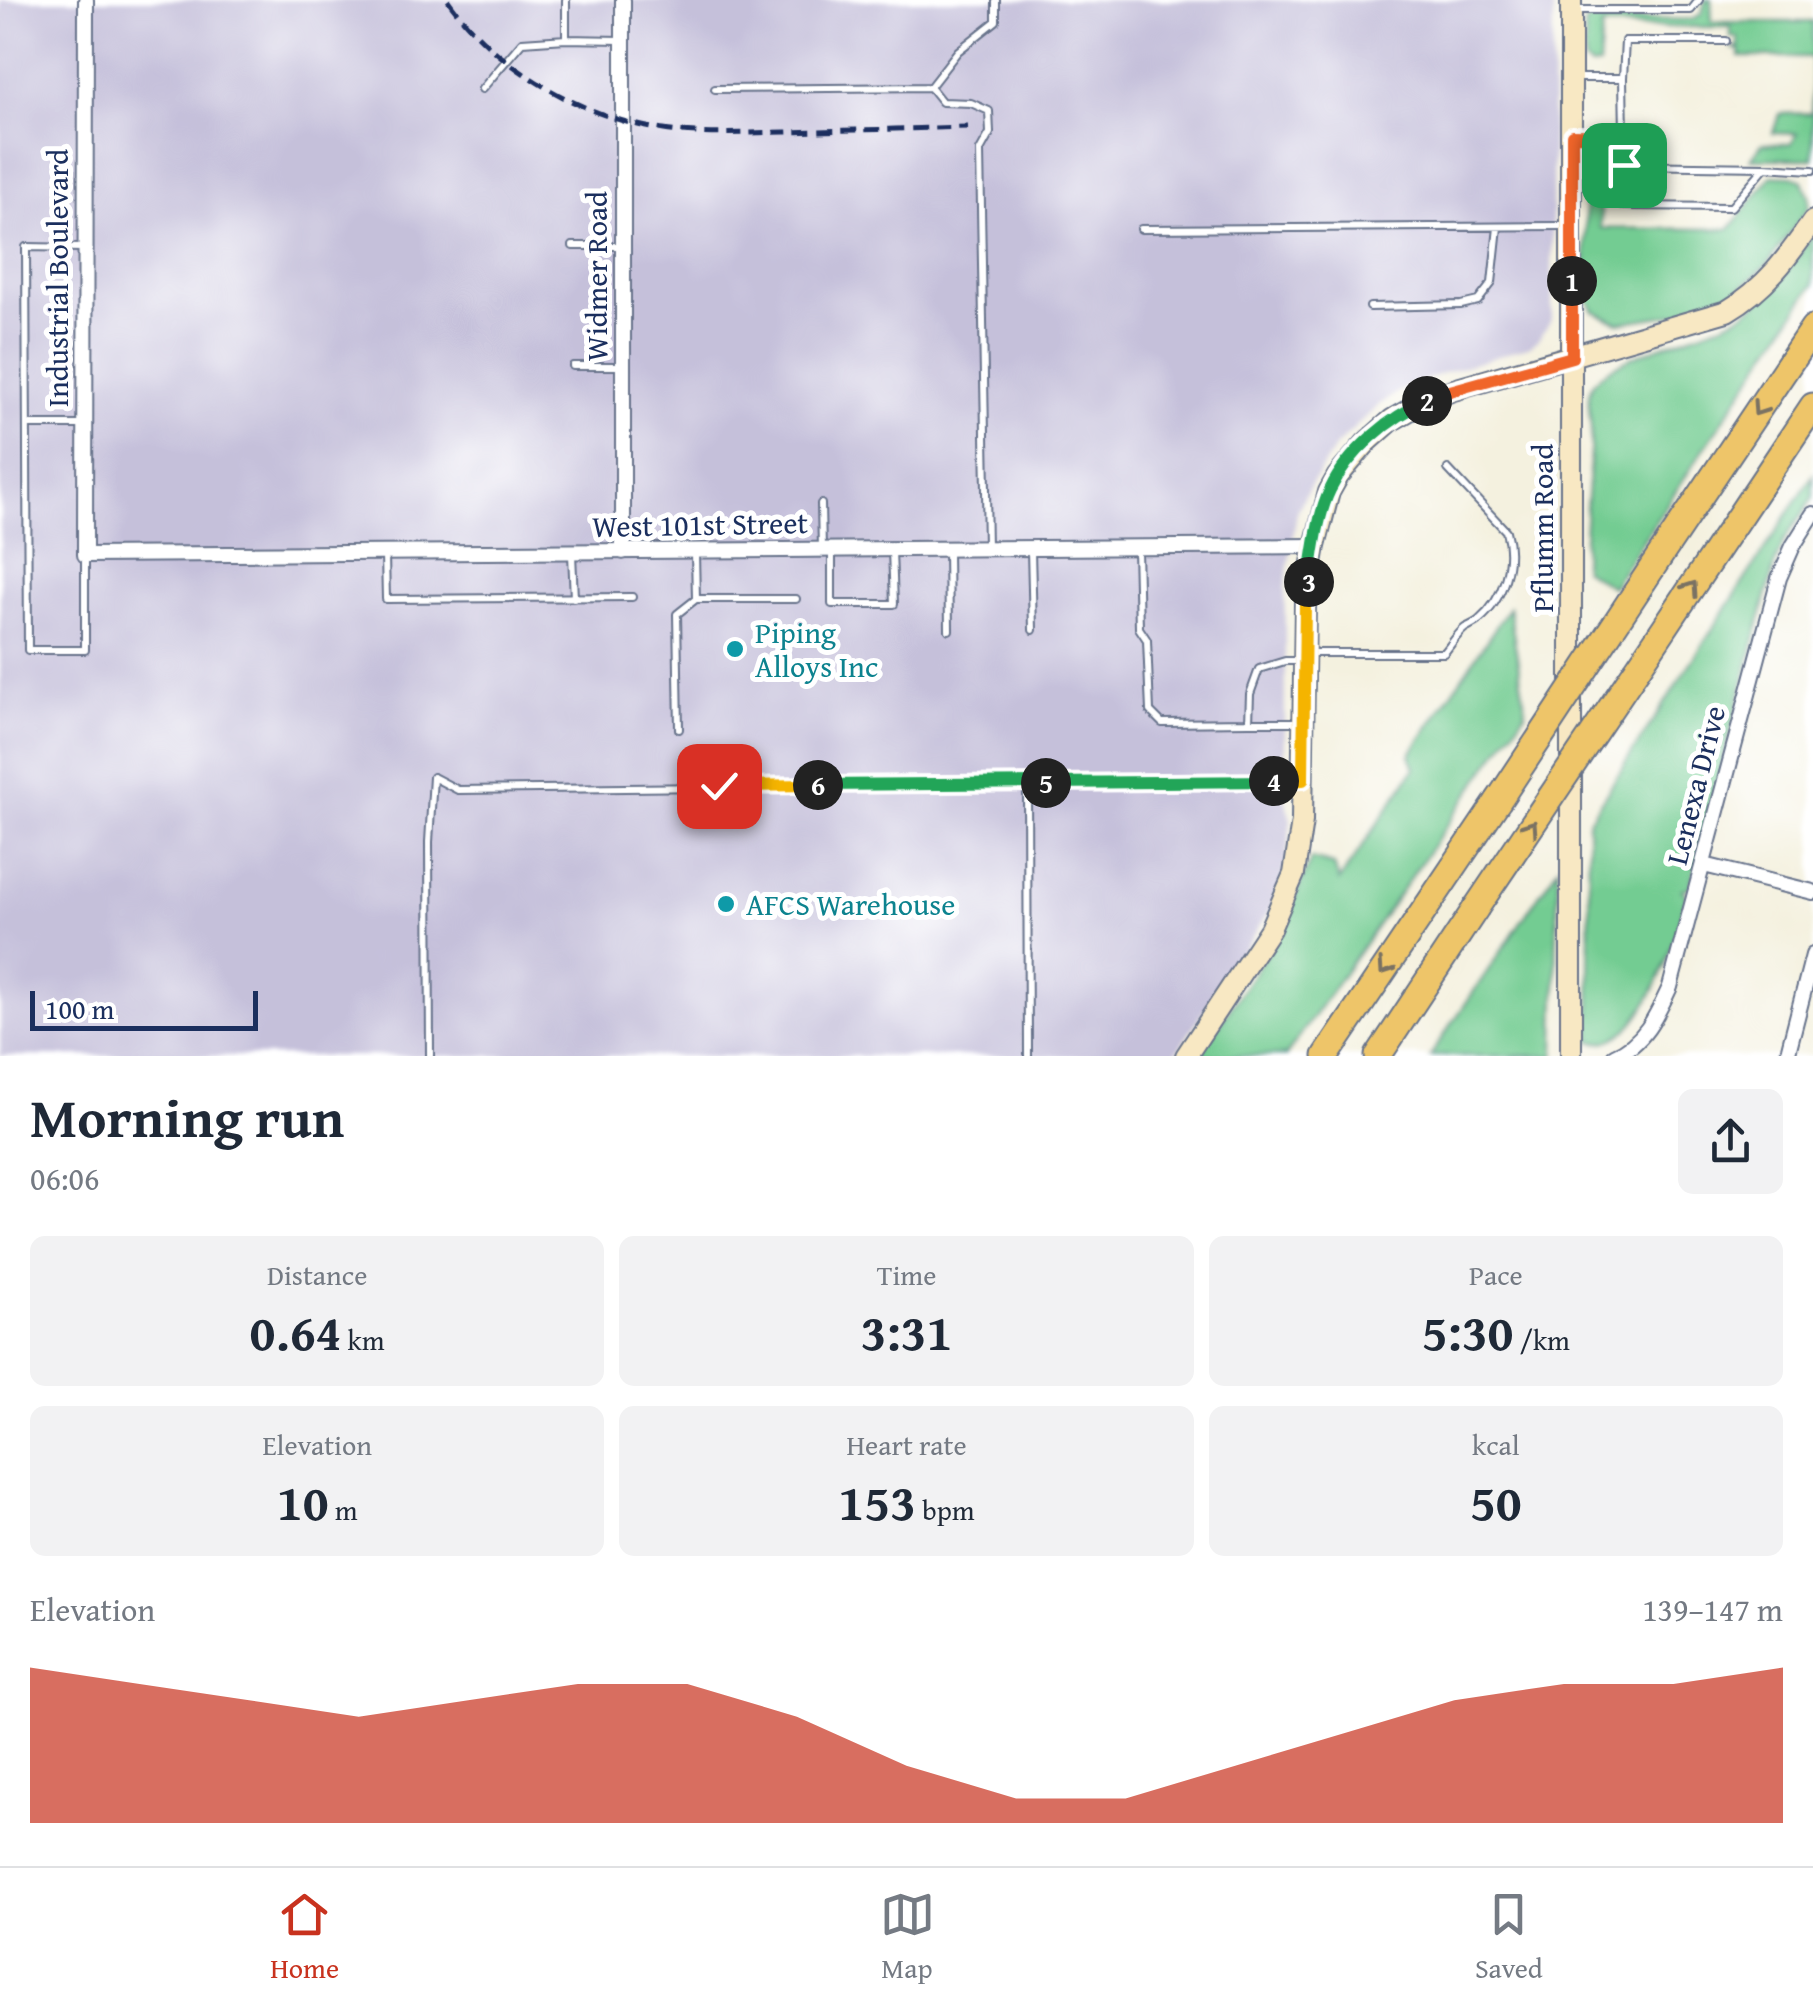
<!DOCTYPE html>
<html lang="en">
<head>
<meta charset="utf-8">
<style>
  :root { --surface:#fff; --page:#f2f2f3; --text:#1f2937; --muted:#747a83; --line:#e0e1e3; --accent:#c8321e }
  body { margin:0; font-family:"Gentium Book Plus",serif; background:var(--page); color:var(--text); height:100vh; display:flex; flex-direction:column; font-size:38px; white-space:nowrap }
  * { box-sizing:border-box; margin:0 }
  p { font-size:32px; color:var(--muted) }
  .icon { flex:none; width:55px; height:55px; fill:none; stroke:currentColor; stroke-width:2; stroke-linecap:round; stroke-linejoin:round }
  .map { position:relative; height:1056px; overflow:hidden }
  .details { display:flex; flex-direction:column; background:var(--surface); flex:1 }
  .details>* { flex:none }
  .scale { position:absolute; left:30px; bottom:25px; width:228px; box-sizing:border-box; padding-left:10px; border:5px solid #1b2f5e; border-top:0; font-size:28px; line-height:35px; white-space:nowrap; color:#1b2f5e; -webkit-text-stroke:8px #fff; paint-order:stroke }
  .pin { position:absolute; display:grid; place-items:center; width:85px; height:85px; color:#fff; margin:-42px; border-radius:20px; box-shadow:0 5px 15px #0006 }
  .km { position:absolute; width:50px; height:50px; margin:-25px; border-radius:50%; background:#222; color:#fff; font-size:28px; line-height:50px; text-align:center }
  .round { display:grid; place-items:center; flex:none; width:105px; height:105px; border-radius:15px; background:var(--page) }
  .headline { display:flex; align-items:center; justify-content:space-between; height:170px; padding:0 30px }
  h1 { font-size:55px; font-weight:700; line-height:75px }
  .metrics { display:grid; grid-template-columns:repeat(3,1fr); gap:15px; height:170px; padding:10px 30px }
  .metrics div { display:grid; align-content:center; border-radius:15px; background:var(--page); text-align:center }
  .metrics b { font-size:50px; font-weight:700 }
  .metrics small { font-size:28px; font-weight:400 }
  .metrics p { font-size:28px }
  .chart { height:280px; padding:20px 30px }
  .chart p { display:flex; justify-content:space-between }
  .chart svg { width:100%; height:180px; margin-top:10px; fill:var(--accent); opacity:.7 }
  .dock { display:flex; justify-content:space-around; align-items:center; height:140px; border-top:2px solid var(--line); background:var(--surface); font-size:28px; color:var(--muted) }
  .dock a { display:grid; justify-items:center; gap:5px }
  .dock .active { color:var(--accent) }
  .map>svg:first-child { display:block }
  .industrial { fill:#c5c0da }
  .green { fill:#73cc92; stroke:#477e78; stroke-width:2.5 }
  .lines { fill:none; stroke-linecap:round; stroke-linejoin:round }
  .lane-casing { stroke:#67738b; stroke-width:10 }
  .street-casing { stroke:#67738b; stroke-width:18 }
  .secondary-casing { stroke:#67738b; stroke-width:24 }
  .highway-casing { stroke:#67738b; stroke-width:29 }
  .lane { stroke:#fff; stroke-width:6 }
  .street { stroke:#fff; stroke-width:14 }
  .secondary { stroke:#f8e8c3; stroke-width:20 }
  .highway { stroke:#eec569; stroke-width:25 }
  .rail { stroke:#1b2f5e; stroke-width:5; stroke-dasharray:15 8; stroke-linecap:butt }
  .highway-bridge-casing { stroke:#67738b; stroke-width:29; stroke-linecap:butt }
  .highway-bridge { stroke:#eec569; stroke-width:25 }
  .oneway { stroke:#7a7263 }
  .split-1-casing { stroke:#fff; stroke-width:20 }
  .split-2-casing { stroke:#fff; stroke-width:20 }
  .split-3-casing { stroke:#fff; stroke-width:20 }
  .split-4-casing { stroke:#fff; stroke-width:20 }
  .split-5-casing { stroke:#fff; stroke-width:20 }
  .split-6-casing { stroke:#fff; stroke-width:20 }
  .split-7-casing { stroke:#fff; stroke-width:20 }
  .split-1 { stroke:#f0652b; stroke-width:12 }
  .split-2 { stroke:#f0652b; stroke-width:12 }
  .split-3 { stroke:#22a559; stroke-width:12 }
  .split-4 { stroke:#f5b400; stroke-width:12 }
  .split-5 { stroke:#22a559; stroke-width:12 }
  .split-6 { stroke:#22a559; stroke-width:12 }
  .split-7 { stroke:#f5b400; stroke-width:12 }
  .culture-dot { fill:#0f9aa8; stroke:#fff; stroke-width:4 }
  .labels { text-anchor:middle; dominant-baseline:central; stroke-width:10; stroke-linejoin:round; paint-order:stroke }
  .street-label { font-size:30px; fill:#1b2f5e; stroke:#fff }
  .culture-label { font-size:30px; fill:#0d838f; stroke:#fff; text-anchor:start }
</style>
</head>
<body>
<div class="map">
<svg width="1813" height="1056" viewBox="0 0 1813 1056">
  <rect width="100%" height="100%" fill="#fff"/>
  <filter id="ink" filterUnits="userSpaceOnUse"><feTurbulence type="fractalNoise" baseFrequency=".01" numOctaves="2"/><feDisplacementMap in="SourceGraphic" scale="20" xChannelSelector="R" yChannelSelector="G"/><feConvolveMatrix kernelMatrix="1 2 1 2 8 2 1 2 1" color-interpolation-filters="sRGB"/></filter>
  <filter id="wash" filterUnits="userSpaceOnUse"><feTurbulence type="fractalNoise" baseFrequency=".0048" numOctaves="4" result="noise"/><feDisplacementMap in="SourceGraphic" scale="40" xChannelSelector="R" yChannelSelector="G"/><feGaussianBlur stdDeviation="2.25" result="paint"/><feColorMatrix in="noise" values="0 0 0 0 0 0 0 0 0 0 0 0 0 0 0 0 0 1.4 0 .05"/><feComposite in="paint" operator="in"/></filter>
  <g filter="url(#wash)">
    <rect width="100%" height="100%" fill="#f4f1df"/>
    <path class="industrial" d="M0 0H1553L1552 318 1540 338 1528 347 1440 374 1404 389 1380 404 1337 445 1307 491 1297 513 1285 587V798L1291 820 1286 861 1279 890 1267 915 1174 1056H0Z"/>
    <path class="green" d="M1705 0H1711L1712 22H1813V159H1751L1762 144H1791L1797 134 1773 133 1779 114 1812 113V57H1740V50L1732 49 1739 48 1738 37H1731L1730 27H1602L1599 66 1591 67 1585 63V25L1590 20 1693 19 1702 13Z
      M1585 145H1601V228L1730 229 1772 175 1793 176 1803 181 1809 197 1808 208 1767 265 1741 288 1718 303 1689 312 1619 323 1594 311 1586 295Z
      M1813 234V285L1612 587 1583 569C1583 523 1590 477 1591 431 1591 417 1585 398 1592 385 1606 357 1708 334 1742 314 1774 295 1792 264 1813 234Z
      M1813 475V498L1784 541 1774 567 1690 887 1682 890 1687 895C1678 927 1645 1056 1591 1041L1588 821Z
      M1509 607 1526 712 1286 1056H1198L1279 935 1311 859 1334 865 1339 881 1415 768 1410 755Z
      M1558 867 1555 1056H1430Z"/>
  </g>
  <g filter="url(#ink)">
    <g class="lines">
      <g class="lane-casing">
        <path id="lane" d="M566 0V39L621 40
          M1575 10H1691L1699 0
          M1573 78H1623L1625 41H1726
          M1623 78 1624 135
          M930 87 958 51 996 21V0
          M482 89 522 42 566 39
          M715 89 930 87 942 102 971 103 989 111 990 133 980 151 987 547
          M1573 135H1624V206L1731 207 1765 167 1813 170
          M1624 165 1765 167
          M1141 229 1565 226
          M573 246H622
          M83 248 26 247 28 650H85V555
          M1370 307 1461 305 1478 301 1492 283 1498 227
          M573 366H623
          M27 425H84
          M821 504 822 549
          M1137 549 1139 628 1147 640 1150 711 1162 723 1249 722
          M948 550 949 630
          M1031 550 1033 630
          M832 551V604H894L892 550
          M695 553 696 599H796
          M572 554 574 598
          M385 555 386 599 632 597
          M1310 653H1444C1451 645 1457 634 1465 628 1467 627 1477 622 1479 620 1504 599 1515 561 1506 531L1448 469
          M1301 722H1249L1250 694 1259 669 1285 661H1303
          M679 729 677 614 696 599
          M1027 783 1028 1056
          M430 1056 429 842 433 777 458 790 1297 780"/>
      </g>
      <g class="street-casing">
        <path id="street" d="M86 0 85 555 1315 546
          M623 0V552
          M1704 865 1813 892
          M1614 1056C1644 1044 1657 1015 1670 987L1779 578 1793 546 1813 514
          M1787 1056 1813 955"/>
      </g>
      <g class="secondary-casing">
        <path id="secondary" d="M1186 1056 1270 929 1294 874 1302 821 1305 603 1315 546 1329 492 1338 476 1366 443 1392 420 1418 405 1450 391 1727 311C1766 288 1788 257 1813 221
          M1571 1056V0"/>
      </g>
      <g class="highway-casing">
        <path id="highway" d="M1652 568 1813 328
          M1637 669 1813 406
          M1326 1056 1498 801
          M1378 1056 1476 908"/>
      </g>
      <use href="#lane" class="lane"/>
      <use href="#street" class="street"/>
      <use href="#secondary" class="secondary"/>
      <use href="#highway" class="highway"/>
      <path class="rail" d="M448 0C496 68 582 118 664 130 704 136 745 133 785 132 846 130 907 129 968 127"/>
      <g class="highway-bridge-casing">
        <path id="highway-bridge" d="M1498 801 1652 568
          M1476 908 1637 669"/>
      </g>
      <use href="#highway-bridge" class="highway-bridge"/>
    </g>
    <defs><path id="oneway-chevron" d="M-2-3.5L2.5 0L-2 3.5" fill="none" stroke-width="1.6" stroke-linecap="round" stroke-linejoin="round" transform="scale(2.5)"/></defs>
    <g class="oneway">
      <use href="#oneway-chevron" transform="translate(1759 409) rotate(124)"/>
      <use href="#oneway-chevron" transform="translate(1691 588) rotate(-56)"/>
      <use href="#oneway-chevron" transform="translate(1531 827) rotate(-56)"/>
      <use href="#oneway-chevron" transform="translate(1385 968) rotate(124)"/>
    </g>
  </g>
  <g class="lines" filter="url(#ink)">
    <g class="split-1-casing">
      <path id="split-1" d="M1572 281V135L1624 136V165"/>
    </g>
    <g class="split-2-casing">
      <path id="split-2" d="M1427 401 1450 391 1572 357V281"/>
    </g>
    <g class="split-3-casing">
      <path id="split-3" d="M1309 582C1314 552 1317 517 1330 490 1348 452 1389 417 1427 401"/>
    </g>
    <g class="split-4-casing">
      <path id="split-4" d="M1274 781 1303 780 1305 603 1309 582"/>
    </g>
    <g class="split-5-casing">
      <path id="split-5" d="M1046 783 1274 781"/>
    </g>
    <g class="split-6-casing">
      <path id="split-6" d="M818 785 1046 783"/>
    </g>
    <g class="split-7-casing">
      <path id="split-7" d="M719 786 818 785"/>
    </g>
    <use href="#split-1" class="split-1"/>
    <use href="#split-2" class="split-2"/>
    <use href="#split-3" class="split-3"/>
    <use href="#split-4" class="split-4"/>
    <use href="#split-5" class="split-5"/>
    <use href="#split-6" class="split-6"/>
    <use href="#split-7" class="split-7"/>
  </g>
  <g class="culture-dot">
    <circle cx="735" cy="649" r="10"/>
    <circle cx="726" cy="904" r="10"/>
  </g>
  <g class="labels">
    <g class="street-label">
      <text transform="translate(596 276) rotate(-90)">Widmer Road</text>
      <text transform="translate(57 278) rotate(-90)">Industrial Boulevard</text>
      <text transform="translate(700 524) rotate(-1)">West 101st Street</text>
      <text transform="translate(1542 528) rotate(-90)">Pflumm Road</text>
      <text transform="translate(1695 785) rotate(-76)">Lenexa Drive</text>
    </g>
    <g class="culture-label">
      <text x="755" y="632">Piping<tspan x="755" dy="34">Alloys Inc</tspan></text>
      <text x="746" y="904">AFCS Warehouse</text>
    </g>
  </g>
</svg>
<div class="scale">100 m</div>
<div class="pin" style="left:1624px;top:165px;background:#1e9e55"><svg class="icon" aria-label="arrive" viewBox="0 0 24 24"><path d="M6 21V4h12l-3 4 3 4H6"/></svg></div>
<div class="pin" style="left:719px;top:786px;background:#d93025"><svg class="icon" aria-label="check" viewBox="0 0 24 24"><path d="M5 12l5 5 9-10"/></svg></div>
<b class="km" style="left:1572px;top:281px">1</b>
<b class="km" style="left:1427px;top:401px">2</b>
<b class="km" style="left:1309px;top:582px">3</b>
<b class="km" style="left:1274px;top:781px">4</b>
<b class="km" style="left:1046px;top:783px">5</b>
<b class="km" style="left:818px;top:785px">6</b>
</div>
<section class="details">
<div class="headline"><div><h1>Morning run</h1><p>06:06</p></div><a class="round"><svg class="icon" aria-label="share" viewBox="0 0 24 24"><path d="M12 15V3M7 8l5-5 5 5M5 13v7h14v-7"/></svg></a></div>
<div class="metrics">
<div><p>Distance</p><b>0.64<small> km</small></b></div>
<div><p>Time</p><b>3:31</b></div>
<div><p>Pace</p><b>5:30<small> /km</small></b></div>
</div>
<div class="metrics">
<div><p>Elevation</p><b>10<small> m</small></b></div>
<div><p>Heart rate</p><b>153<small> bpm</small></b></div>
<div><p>kcal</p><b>50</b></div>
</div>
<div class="chart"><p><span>Elevation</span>139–147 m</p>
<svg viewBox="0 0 160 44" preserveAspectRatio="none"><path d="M0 44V6L10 10L20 14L30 18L40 14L50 10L60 10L70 18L80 30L90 38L100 38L110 30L120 22L130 14L140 10L150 10L160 6V44z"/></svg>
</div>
</section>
<nav class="dock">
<a class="active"><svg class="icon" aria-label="home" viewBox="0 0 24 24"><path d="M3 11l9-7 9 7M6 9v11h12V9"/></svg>Home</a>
<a><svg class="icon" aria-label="map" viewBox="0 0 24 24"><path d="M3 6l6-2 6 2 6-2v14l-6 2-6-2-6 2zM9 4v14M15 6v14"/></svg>Map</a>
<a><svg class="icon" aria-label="saved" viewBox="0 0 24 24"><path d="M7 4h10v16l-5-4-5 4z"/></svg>Saved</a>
</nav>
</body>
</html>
